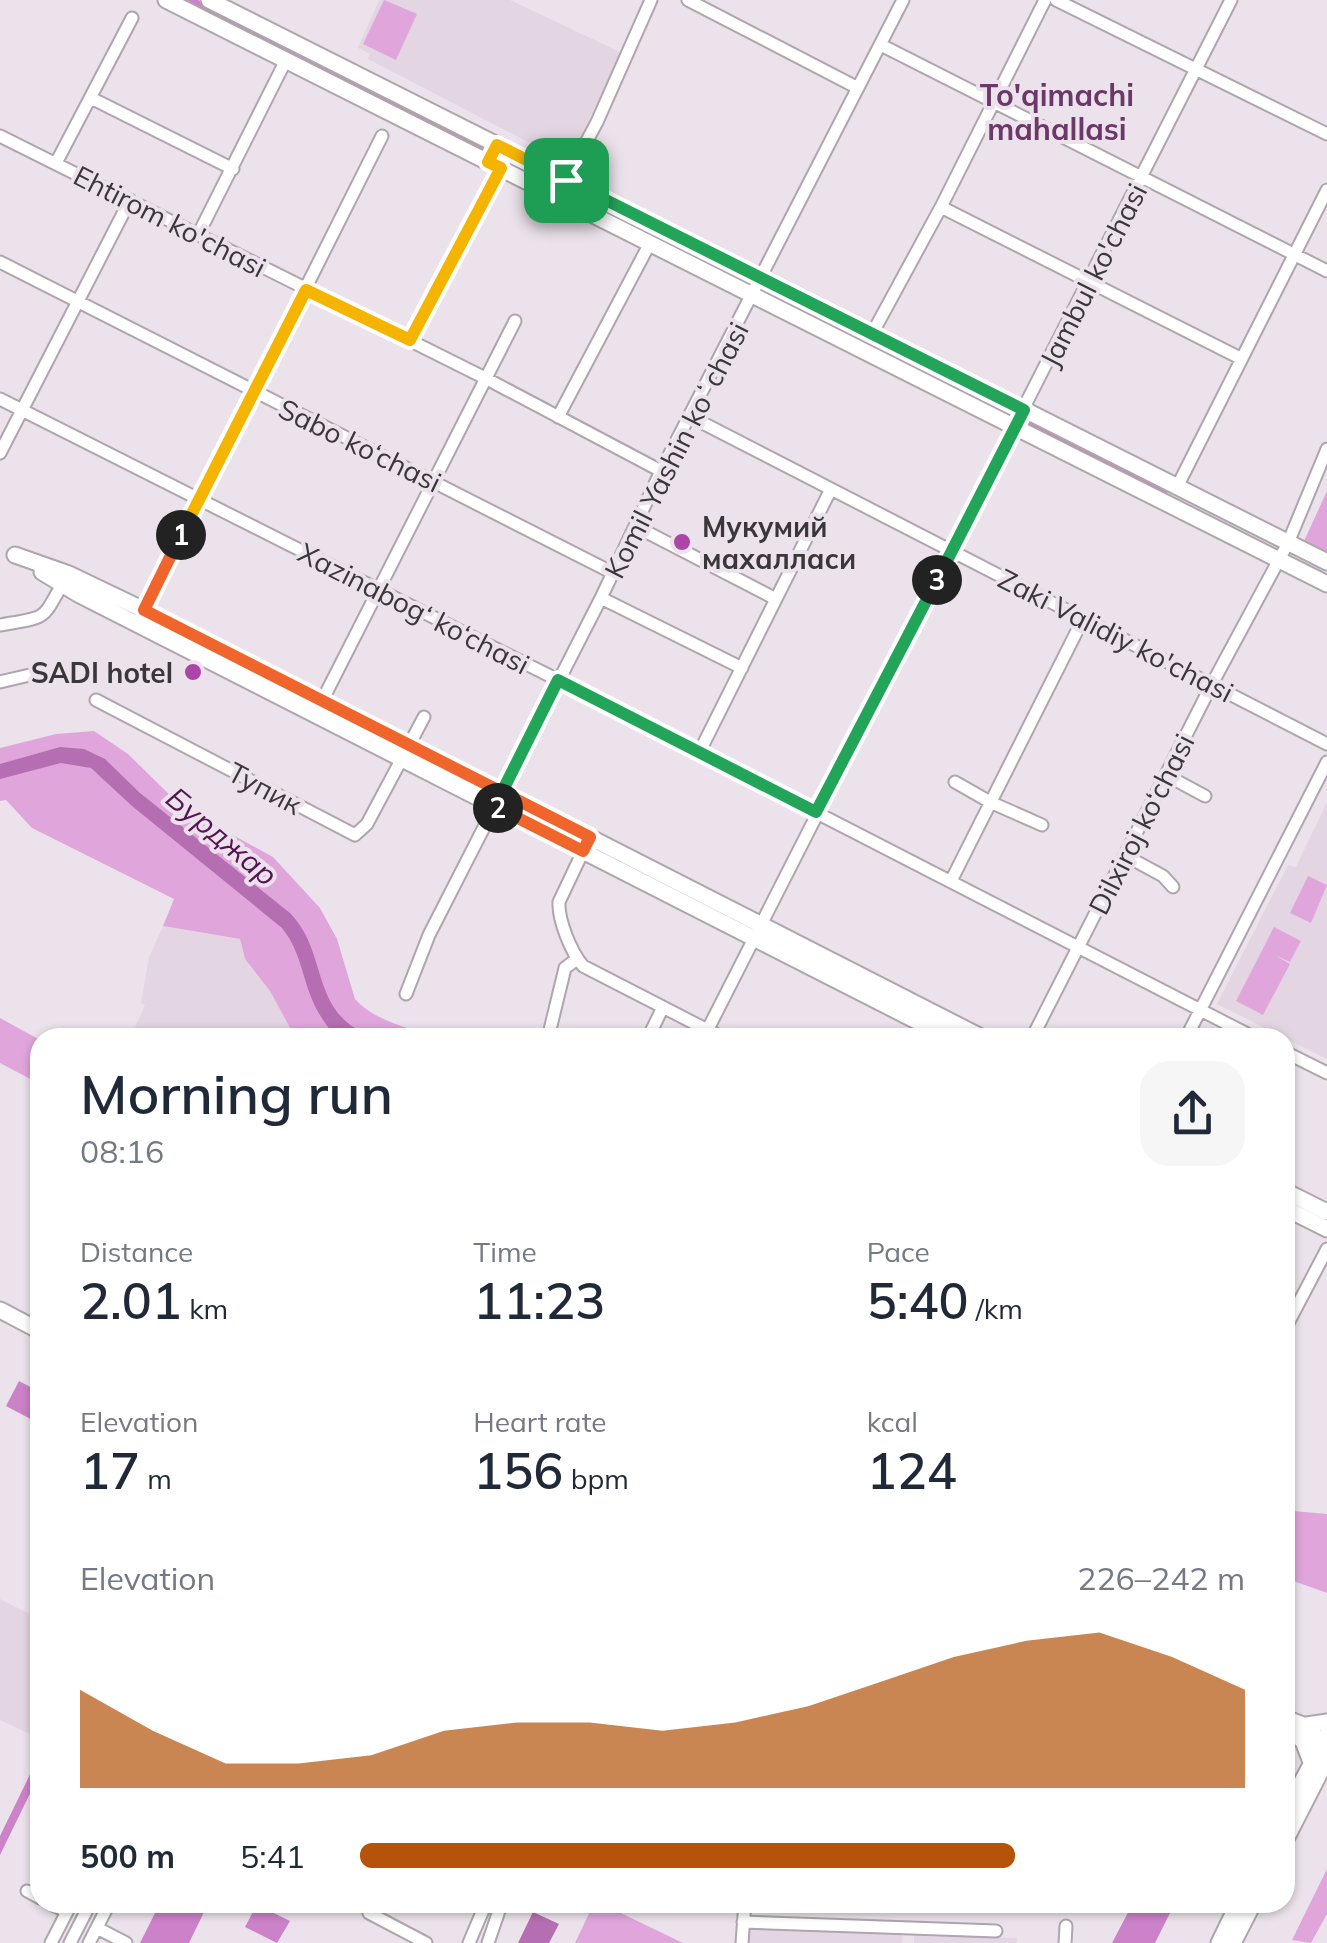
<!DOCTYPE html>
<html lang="en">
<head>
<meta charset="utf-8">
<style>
  :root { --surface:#fff; --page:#f6f6f7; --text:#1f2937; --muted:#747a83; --accent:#b45309 }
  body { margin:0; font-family:Mulish,sans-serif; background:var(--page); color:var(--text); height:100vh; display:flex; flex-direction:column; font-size:38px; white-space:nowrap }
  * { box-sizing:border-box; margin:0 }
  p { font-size:32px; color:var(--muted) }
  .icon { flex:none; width:55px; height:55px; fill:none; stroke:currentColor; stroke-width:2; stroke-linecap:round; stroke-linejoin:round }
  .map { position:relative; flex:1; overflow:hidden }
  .sheet { position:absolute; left:30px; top:1028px; width:1265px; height:885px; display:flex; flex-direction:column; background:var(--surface); border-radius:30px; box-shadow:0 2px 8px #0004 }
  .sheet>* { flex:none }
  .pin { position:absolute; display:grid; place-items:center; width:85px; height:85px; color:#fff; margin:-42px; border-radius:20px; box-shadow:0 5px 15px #0006 }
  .km { position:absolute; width:50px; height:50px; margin:-25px; border-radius:50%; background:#222; color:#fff; font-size:28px; line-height:50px; text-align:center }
  .round { display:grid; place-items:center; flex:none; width:105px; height:105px; border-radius:30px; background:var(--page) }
  .head { display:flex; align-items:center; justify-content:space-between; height:170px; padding:0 50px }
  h1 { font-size:55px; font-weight:600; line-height:75px }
  .metrics { display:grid; grid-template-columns:repeat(3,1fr); gap:15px; height:170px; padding:10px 50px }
  .metrics div { display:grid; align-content:center }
  .metrics b { font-size:50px; font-weight:600 }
  .metrics small { font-size:28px; font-weight:400 }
  .metrics p { font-size:28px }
  .chart { height:280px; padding:20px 50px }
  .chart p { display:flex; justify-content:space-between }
  .chart svg { width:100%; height:180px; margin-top:10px; fill:var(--accent); opacity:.7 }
  ul { padding:0 50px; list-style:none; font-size:32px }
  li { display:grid; grid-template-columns:160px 120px 1fr; align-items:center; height:75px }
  li i { height:25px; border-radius:12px; background:var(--accent) }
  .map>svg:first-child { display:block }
  .built { fill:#e4d5e3 }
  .green { fill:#e0a6dc }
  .forest { fill:#cc82c8 }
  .water { fill:#b66eb2 }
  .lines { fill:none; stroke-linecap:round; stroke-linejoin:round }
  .street-casing { stroke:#aea5ad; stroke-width:15 }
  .secondary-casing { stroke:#aea5ad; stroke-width:19 }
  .street { stroke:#fff; stroke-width:11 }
  .secondary { stroke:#fff; stroke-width:15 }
  .split-1-casing { stroke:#fff; stroke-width:20 }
  .split-2-casing { stroke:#fff; stroke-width:20 }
  .split-3-casing { stroke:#fff; stroke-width:20 }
  .split-4-casing { stroke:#fff; stroke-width:20 }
  .split-1 { stroke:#f5b400; stroke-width:12 }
  .split-2 { stroke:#f0652b; stroke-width:12 }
  .split-3 { stroke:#22a559; stroke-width:12 }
  .split-4 { stroke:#22a559; stroke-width:12 }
  .poi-dot { fill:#ac45a8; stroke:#ece2eb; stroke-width:4 }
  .labels { text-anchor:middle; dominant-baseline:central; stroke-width:8; stroke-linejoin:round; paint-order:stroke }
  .street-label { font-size:28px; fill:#3a373a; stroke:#ece2eb }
  .poi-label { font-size:28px; font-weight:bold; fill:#3a373a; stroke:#ece2eb; text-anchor:start }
  .neighbourhood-label { font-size:30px; font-weight:bold; fill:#6b3869; stroke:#ece2eb }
  .water-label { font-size:30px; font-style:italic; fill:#561354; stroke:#ece2eb }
</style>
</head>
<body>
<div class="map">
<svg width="1327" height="1943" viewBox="0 0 1327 1943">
  <rect width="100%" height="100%" fill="#ece2eb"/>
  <path class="built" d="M379 0H510L622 53 568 163 368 59 370 54 358 48Z
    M1327 802V1059L1217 1004 1288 865 1296 867Z
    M163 926 240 939 245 959 270 991 295 1037 131 1036 145 1005 141 1003 149 957Z
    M0 1599 40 1619V1739L0 1720Z
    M748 1925 903 1932 902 1943H746Z
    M914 1936 1017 1938 1016 1943H914Z"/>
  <path class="green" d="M384 0 417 14 396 60 363 44Z
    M1327 491V553L1304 541Z
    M94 731 128 754 182 807 273 857 320 908 337 939 355 999C374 1021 415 1031 442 1037H295L270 991 245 959 240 939 163 926 174 899 32 828 6 800 0 801V748L56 734Z
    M1308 876 1327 885 1311 923 1290 913Z
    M1274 927 1301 941 1290 962 1275 955 1290 964 1263 1015 1236 1001Z
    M0 1018 40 1040V1075L36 1082 0 1063Z
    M1285 1498 1294 1499 1293 1511 1327 1514V1593L1285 1578Z
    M1327 1869V1914L1311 1943 1292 1940Z
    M594 1903H600L683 1943H575Z"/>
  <path class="forest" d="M182 0H198L749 277V282L745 285Z
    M771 289 1009 409 1010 414 1006 416 769 296 768 291Z
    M1031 420 1173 490 1162 495 1028 428 1026 423Z
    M19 1381 40 1392V1424L6 1406Z
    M40 1754V1773L0 1855V1836Z
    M160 1903V1902L213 1903 210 1908H206L189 1943H140Z
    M240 1903H253L290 1921 277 1943 245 1927 254 1910Z
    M1133 1903H1175L1155 1943H1112Z"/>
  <path class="water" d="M60 747 84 749 105 759 140 793 290 913C330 954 308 1013 373 1037L335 1035C300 998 308 960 282 928L132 806 91 768 61 763 0 779V764Z
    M533 1912 559 1924 549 1943H518Z"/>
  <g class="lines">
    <g class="street-casing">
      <path id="street" d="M688 0 858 88
        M1056 0 1327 134
        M881 45 1327 271
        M91 98 233 169
        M0 136 487 379 661 471
        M56 163 132 18
        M566 180 597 122 651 0
        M941 207 1240 358
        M198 235 286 60
        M0 262 613 573
        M872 334 941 207 1045 0
        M410 340 501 169
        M0 399 558 680 1255 1038
        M558 417 650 243
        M691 417 1327 744
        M0 453 130 200
        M1177 487 1327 190
        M635 526 776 599
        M601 598 742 668
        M144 610 382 136
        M0 625C52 616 40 621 66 578
        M0 682 34 674
        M96 700 355 835 367 824 424 717
        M320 705 515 321
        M699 753 831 489
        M1166 775 1205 796
        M955 782 990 802 1042 825
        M586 845 559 902C558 920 571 952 583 966L723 1038
        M1126 856 1163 876 1173 887
        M951 881 1083 619
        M406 994 429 935 601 598 661 471 903 0
        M708 1029C882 686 1058 344 1231 0
        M548 1038 565 968 577 959
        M648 1038 663 1007
        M1032 1038 1212 684 1288 543 1327 449
        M1186 1038 1327 762
        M1285 1052 1327 1073
        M1285 1329 1327 1249
        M27 1891 40 1898
        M48 1902 67 1912
        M369 1913 426 1943
        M743 1922 996 1931
        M97 1928 126 1943
        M51 1943 72 1902
        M70 1943 91 1902
        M89 1943 110 1902
        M469 1943 483 1910 492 1902
        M488 1943 502 1902
        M742 1943 745 1902
        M1065 1943 1066 1926"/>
    </g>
    <g class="secondary-casing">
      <path id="secondary" d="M166 0 1327 584
        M209 0 1327 562
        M15 555 69 574 144 610 983 1038
        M42 572 78 594 950 1038
        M1285 1191 1327 1212
        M1285 1208 1327 1229
        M0 1310 40 1331
        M1285 1718 1311 1728 1320 1749
        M1300 1726 1327 1722
        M1285 1727 1303 1741 1311 1762
        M1285 1813 1327 1735
        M1285 1841 1327 1759
        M1219 1943 1239 1902
        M1233 1943 1254 1902"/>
    </g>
    <use href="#street" class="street"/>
    <use href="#secondary" class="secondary"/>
  </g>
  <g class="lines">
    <g class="split-1-casing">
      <path id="split-1" d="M181 535 306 290 410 340 501 168 488 162 497 145 566 180"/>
    </g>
    <g class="split-2-casing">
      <path id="split-2" d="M181 535 144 610 590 837 583 851 498 808"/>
    </g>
    <g class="split-3-casing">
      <path id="split-3" d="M498 808 495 806 558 680 816 812 937 580"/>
    </g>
    <g class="split-4-casing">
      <path id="split-4" d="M566 180 1024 410 937 580"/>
    </g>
    <use href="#split-1" class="split-1"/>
    <use href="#split-2" class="split-2"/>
    <use href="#split-3" class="split-3"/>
    <use href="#split-4" class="split-4"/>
  </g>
  <g class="poi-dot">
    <circle cx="682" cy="542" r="10"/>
    <circle cx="193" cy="672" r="10"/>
  </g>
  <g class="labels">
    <g class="street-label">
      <text transform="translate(170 221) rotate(27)">Ehtirom ko'chasi</text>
      <text transform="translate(1093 275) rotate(-63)">Jambul ko'chasi</text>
      <text transform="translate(360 445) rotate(26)">Sabo ko‘chasi</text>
      <text transform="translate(676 450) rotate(-63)">Komil Yashin koʻchasi</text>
      <text transform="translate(414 608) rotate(27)">Xazinabog‘ ko‘chasi</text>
      <text transform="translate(1116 635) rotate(27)">Zaki Validiy ko'chasi</text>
      <text transform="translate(265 788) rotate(28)">Тупик</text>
      <text transform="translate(1141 824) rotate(-63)">Dilxiroj ko‘chasi</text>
    </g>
    <g class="poi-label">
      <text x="702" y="526">Мукумий<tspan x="702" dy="32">махалласи</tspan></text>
      <text x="173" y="672" text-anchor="end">SADI hotel</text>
    </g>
    <g class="neighbourhood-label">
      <text x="1057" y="95">To'qimachi<tspan x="1057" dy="34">mahallasi</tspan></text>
    </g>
    <g class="water-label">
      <text transform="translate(222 836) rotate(40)">Бурджар</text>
    </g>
  </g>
</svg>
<div class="pin" style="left:566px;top:180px;background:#1e9e55"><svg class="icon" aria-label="arrive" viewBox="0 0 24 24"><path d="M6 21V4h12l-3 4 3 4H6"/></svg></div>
<b class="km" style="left:181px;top:535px">1</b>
<b class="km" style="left:498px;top:808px">2</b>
<b class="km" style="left:937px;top:580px">3</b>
<section class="sheet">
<div class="head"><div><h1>Morning run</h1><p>08:16</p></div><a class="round"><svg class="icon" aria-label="share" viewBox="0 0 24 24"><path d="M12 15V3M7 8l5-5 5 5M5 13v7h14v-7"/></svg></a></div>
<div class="metrics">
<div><p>Distance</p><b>2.01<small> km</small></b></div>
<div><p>Time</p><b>11:23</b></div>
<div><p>Pace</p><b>5:40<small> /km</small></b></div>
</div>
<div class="metrics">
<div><p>Elevation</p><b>17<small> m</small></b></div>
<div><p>Heart rate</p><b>156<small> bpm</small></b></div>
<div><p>kcal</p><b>124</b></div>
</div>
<div class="chart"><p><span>Elevation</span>226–242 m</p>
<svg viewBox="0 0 160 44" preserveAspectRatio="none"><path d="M0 44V20L10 30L20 38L30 38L40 36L50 30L60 28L70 28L80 30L90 28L100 24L110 18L120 12L130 8L140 6L150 12L160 20V44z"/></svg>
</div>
<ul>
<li><b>500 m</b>5:41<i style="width:74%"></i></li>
</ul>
</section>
</div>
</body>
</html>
